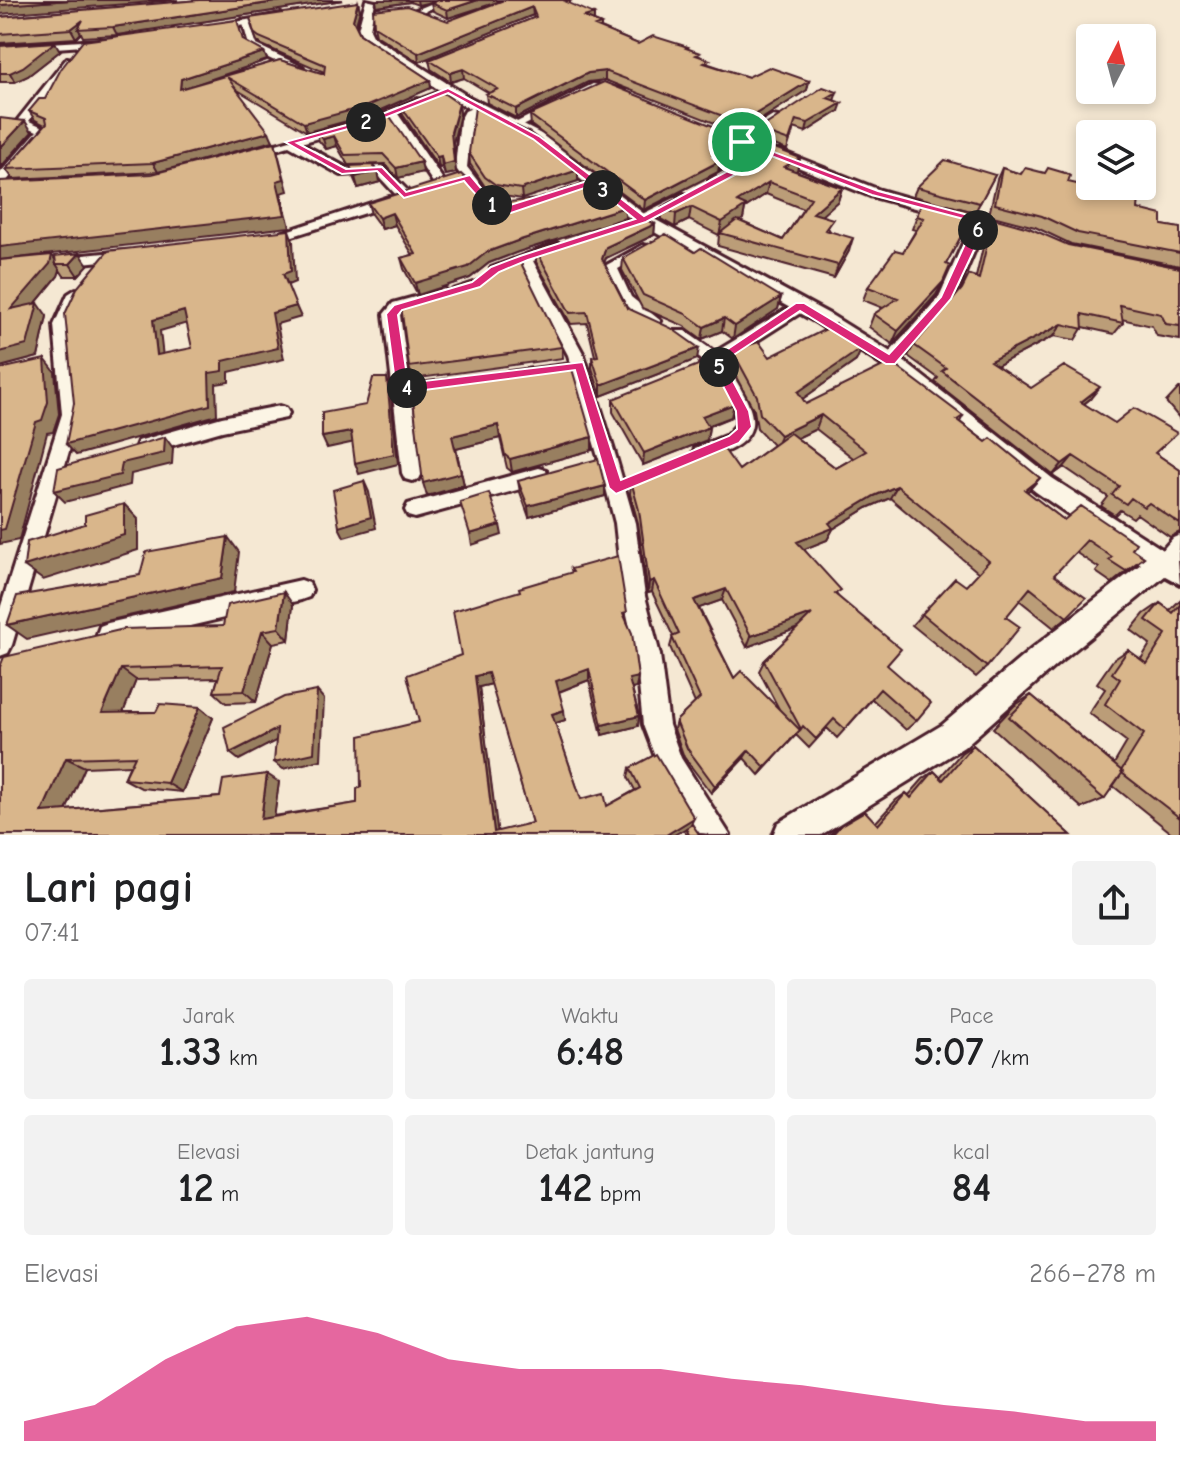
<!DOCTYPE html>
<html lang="id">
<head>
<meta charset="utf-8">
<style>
  :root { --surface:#fff; --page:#f2f2f2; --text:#202124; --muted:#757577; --accent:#db2777 }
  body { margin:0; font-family:"Comic Neue",sans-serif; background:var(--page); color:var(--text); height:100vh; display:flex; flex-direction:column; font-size:30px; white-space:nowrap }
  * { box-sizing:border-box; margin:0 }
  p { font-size:26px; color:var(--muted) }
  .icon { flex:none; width:44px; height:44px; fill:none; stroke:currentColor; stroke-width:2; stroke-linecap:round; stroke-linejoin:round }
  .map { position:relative; height:835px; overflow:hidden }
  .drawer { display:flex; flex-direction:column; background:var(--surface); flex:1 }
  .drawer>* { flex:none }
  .needle { width:52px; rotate:6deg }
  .buttons { position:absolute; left:1076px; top:24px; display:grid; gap:16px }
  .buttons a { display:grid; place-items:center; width:80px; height:80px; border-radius:8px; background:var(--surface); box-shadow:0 4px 12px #0003; font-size:40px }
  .pin { position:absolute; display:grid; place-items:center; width:68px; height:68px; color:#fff; margin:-34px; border:4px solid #fff; border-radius:50%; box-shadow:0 2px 8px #0007 }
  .km { position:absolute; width:40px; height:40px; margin:-20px; border-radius:50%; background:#222; color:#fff; font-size:22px; line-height:40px; text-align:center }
  .round { display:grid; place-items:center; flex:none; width:84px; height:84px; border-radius:8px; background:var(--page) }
  .headline { display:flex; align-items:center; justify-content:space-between; height:136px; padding:0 24px }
  h1 { font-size:44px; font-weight:600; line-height:60px }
  .figures { display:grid; grid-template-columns:repeat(3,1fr); gap:12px; height:136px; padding:8px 24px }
  .figures div { display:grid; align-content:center; border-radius:8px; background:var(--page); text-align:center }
  .figures b { font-size:40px; font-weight:600 }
  .figures small { font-size:22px; font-weight:400 }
  .figures p { font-size:22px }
  .chart { height:224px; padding:16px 24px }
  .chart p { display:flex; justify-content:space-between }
  .chart svg { width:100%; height:144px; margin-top:8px; fill:var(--accent); opacity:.7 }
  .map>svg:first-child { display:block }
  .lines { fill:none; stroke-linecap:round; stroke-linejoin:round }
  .minor-casing { stroke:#4a1f2b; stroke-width:6 }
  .tertiary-casing { stroke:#4a1f2b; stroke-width:6 }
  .minor { fill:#fcf5e5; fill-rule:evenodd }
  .tertiary { fill:#fcf5e5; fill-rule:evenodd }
  .wall { fill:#bb9d78; stroke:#4a1f2b; stroke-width:2; fill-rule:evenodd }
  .shaded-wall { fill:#987f61; stroke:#4a1f2b; stroke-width:2 }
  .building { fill:#d9b68b; stroke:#4a1f2b; stroke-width:2; fill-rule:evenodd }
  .route { fill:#db2777; stroke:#fff; stroke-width:2; fill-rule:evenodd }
</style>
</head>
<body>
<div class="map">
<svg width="1180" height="835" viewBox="0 0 1180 835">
  <rect width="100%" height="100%" fill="#f5e8d3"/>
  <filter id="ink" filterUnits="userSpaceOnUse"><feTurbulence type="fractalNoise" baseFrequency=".0125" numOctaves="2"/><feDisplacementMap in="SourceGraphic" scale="16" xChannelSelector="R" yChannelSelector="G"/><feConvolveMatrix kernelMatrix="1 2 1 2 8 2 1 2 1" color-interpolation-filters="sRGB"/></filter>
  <g filter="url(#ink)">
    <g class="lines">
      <g class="minor-casing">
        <path id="minor" d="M440 0H452L418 14 411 12Z
          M242 20 249 22 257 45 303 67V71H295L250 49Z
          M67 58 75 60 29 121 50 130 4 184 0 185V173L37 131 16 122Z
          M593 84 625 90 620 93 595 90 521 127 511 125Z
          M417 99 426 101 398 114 446 184 444 187H436L389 117 367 125 361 122Z
          M479 105 484 108 474 115 472 120 467 167 491 198 505 206V212L500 213 481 204 455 167 460 120 465 111Z
          M773 116 783 118 723 157 737 168V174L717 186H709V180L724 171 712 162 713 153Z
          M338 126 344 129 342 131 301 143 347 168 383 166 409 192V198H399L376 173 341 175 289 146 255 156 249 152Z
          M773 151H781L880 190 999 224 992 228 985 226 954 299 896 365H884L882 361 939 297 972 223 870 196 773 157Z
          M683 194 688 195V201L632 228H622L620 225Z
          M389 197 394 198V204L274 242H264L262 239Z
          M557 243 564 247 562 250 533 261 584 355 616 457 635 523 645 596 660 655 669 725 681 758 730 835H700L662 775 643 725 636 655 623 596 615 523 598 457 568 355 520 265 498 272 491 268Z
          M643 245 648 246V252L618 269 631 297 661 321 653 326C624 318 612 294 603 267Z
          M125 251 132 255 130 258 63 265 56 261 63 257Z
          M76 289 84 294 70 325 80 414 12 645 8 653 0 656V609L62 414 54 325 68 294Z
          M444 289 452 294 449 297 403 311 400 315 422 473 419 479 412 481 405 479 402 473 384 314 393 303Z
          M800 301 805 302 808 306 805 310 725 361C743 396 776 430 725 452 715 456 706 462 695 458L693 453 695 448 727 435 736 425V418L712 369 702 368 700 364 702 360 673 339 671 335 673 331H685L715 352Z
          M280 406 286 408 289 413 286 418 222 431 145 453 138 451 136 446 138 441 222 417Z
          M539 468 546 470 549 476 546 482 415 518 408 516 405 510 408 504 415 502Z
          M1180 535 1178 561 1180 584 1154 570 1151 563 1173 538Z
          M301 580 309 583 312 590 309 597 301 600 108 645 100 642 97 634 100 626 108 623Z"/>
      </g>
      <g class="tertiary-casing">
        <path id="tertiary" d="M366 0 375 2 370 29 374 37 469 97 541 134 643 213 831 315 897 356 1052 478 1171 555 1175 563 1171 571 1055 666 964 747 821 835H773L778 823 942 725 1035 646 1141 564 1036 492 883 366 817 323 631 219 531 140 459 103 365 41 358 29Z
          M281 14 285 19 208 31 202 28Z
          M115 39 111 44 0 52V46Z"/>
      </g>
      <use href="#minor" class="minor"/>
      <use href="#tertiary" class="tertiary"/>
    </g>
    <path class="wall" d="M199 0H343L117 35 83 37 81 33 76 38 0 43V17Z
      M376 0H568L570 1V4L594 21 601 24V28L638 44 688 47V49L700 56 709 64 748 77 809 81 807 90 740 133 605 80 588 82 516 118 487 103 486 94 489 93 464 78 451 82 431 69 429 60 534 18 533 15 419 62 376 35 374 26 448 21 499 2 448 18 433 11 431 3 439 0 418 5 410 2 377 7Z
      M358 2 360 10 356 25 360 34 430 80 431 88 369 115 307 132 236 89 273 141 158 172 13 179 6 169 45 125 35 120 29 111 45 99 243 41 264 52 267 60 203 82 280 60 324 74V72L262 45 257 41 254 33Z
      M0 46 60 51 28 76 15 82H0Z
      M834 100 839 111 806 132 794 128 787 150 756 138 758 130Z
      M459 104 460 114 453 143 456 173 445 175 442 167 439 168 403 115 400 105Z
      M530 115 727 142 712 152 718 172 644 210 531 125Z
      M316 131 421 162 423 172 398 178 385 164 348 165 337 146 326 149 319 141Z
      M730 145 800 158 797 170 796 171 842 188 838 201 821 215 830 231 849 251 834 278 718 246 719 235 689 220 675 227 661 219 662 207 738 167 728 158ZM766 194 803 209 783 240 740 221 743 219 745 208Z
      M469 153 578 181 522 199 497 195 486 188 470 164Z
      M350 166 378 171 380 182 358 188 353 177Z
      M1002 168 1021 174 1068 182 1138 209 1162 225 1180 228V266L1071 244 1035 227 989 215 997 179Z
      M995 175 975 212 913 196 917 187Z
      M482 194 509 202 625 207V218L518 252 489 263 470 278 418 295 404 269 401 258 413 255 395 225 382 229 371 214 368 203Z
      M923 199 974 212 946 264 936 295 892 344 869 327 874 314 883 308 863 300 868 287 903 252 916 230 912 229Z
      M993 218 1068 245 1180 268V340L1157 336 1152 326 1122 319 1123 323 1114 334 1083 327 1075 340 1054 336 996 366 1031 388 1090 399 1084 404 1180 470V532L1170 537 1137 514 1133 518 1120 510 1115 515 1101 506 1108 497 1064 467 1053 475 935 382 938 378 908 356 914 345 960 292 969 275 976 277 987 230Z
      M655 224 654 235 606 258 604 263 627 308 697 359 601 396 592 368V357L595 356 587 323 571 324 536 262V250Z
      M695 252 781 297 778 309 733 339 722 331 702 339 684 326 642 308 622 270 623 258Z
      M55 260 88 265 78 276H64L60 270 58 276 35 304 47 316 38 357 0 367Z
      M480 279 562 347 563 358 413 379 409 367 421 302Z
      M862 343 856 361 802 399 806 404 963 416 960 422 986 442 1040 478 1027 492 1064 520 1132 549 1144 557 1112 583 1096 572 1099 568 1075 552 1054 575 1067 617 1054 628 1019 600 1006 617 987 667 976 677 912 625 922 614 966 586 979 573 890 498 867 508 833 529 827 540 804 549 887 665 916 721 906 730 872 699 837 738 827 728 809 748 796 735 759 775 744 758 711 793 684 757 674 729 676 721 695 703 670 647 673 636 652 592 648 593 638 523 630 494 631 481 739 470 773 445 757 428 754 410 729 364 732 350 770 357ZM816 429 853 458 836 468 797 438ZM722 600 747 647 798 628 764 661 759 671 779 709 734 678 699 608Z
      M411 383 592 437V450L512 472 507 468 500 438 456 449 464 485 427 496Z
      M1179 388H1180V419L1166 402Z
      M613 399 734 404 731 417 709 426 707 440 643 465 613 412Z
      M518 481 605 496 529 517 520 492Z
      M571 569 627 621 638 677 636 688 632 689 639 716 638 726 602 735 589 680 559 692 565 720 555 723 581 799 607 806 635 790 628 777 630 768 699 834 708 835H687L684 831 685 828 674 835H0V667L223 626 293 605 289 640 273 643 256 702 226 703 214 692 218 678 136 680 123 712H156L200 707 213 718 182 792 141 788 124 779 130 765 85 767 66 810 220 797 279 782 274 816 357 803 361 787 419 722 461 655 520 592 572 573ZM492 684 532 823 497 832 479 687Z
      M1180 600V835H1174L1113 786 1104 799 1082 808 993 728 1014 706 1031 695 1114 764 1127 742 1089 713 1105 689 1097 683 1113 660 1128 650 1141 659 1150 644 1131 630 1144 614 1160 603 1170 610Z
      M973 745 1071 835H829L841 825 876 822 896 800 906 793 909 795 923 779 934 771 940 777 961 753Z"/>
    <path class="shaded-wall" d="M71 0H178L0 14V5Z
      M288 0H343L117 35 113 27Z
      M376 0H409L410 2 377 7Z
      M417 0H439L418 5Z
      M478 0H501V1L448 18 447 10Z
      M358 2 360 10 355 28 353 20Z
      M532 7 533 15 419 62 418 53Z
      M594 14V22L584 17Z
      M83 20 78 29 81 33 76 38 71 29Z
      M55 42 60 51 28 76 15 82 10 73Z
      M264 52 267 60 185 88 180 89 181 79Z
      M463 69 464 78 451 82 450 73Z
      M605 71V80L588 82 516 118V109L588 73Z
      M430 80 431 88 369 115 307 132 304 123Z
      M809 81 807 90 740 133 741 123Z
      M837 92 834 101 827 98Z
      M842 103 839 111 806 132 808 123Z
      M459 104 460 114 453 143 456 173 445 175 443 165Z
      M25 121 32 132 0 168V148Z
      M269 132 273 141 158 172 153 163Z
      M728 132 727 142 708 155 710 145Z
      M334 136 337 146 326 149 323 139Z
      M275 142 288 191 281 193 290 227 0 260V247L277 181Z
      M441 156 442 167 439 168 437 157Z
      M800 158 797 170 782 179 784 167Z
      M720 161 718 172 644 210 645 200Z
      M421 162 423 172 398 178 396 168Z
      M578 170V181L522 199 521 189Z
      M378 171 380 182 358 188 355 177Z
      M769 182 766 194 745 208 743 219 719 235 722 222 737 202Z
      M842 188 838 201 810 226 813 213Z
      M625 207V218L518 252 489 263 470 278 418 295 415 283 487 252 517 241Z
      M691 207 689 220 675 227 676 214Z
      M392 213 395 225 382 229 379 218Z
      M655 224 654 235 606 258 601 270 602 259 606 247Z
      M289 230 293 241 295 282 288 285 283 274Z
      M853 238 849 251 834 278 838 265Z
      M80 253 88 265 78 276 70 264Z
      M52 255 58 264H56L60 270 58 276 21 321 11 309Z
      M943 282 936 295 892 344 898 331Z
      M781 297 778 309 733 339 735 326Z
      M38 303 47 316 38 357 0 367V352Z
      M296 306 301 317 277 324 284 359 229 372V382L216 384 217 415 76 455 66 444 209 373 272 313Z
      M184 311 191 322 160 331 164 366 157 355 153 320Z
      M724 318 722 331 702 339 704 327Z
      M1062 324 1054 336 983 373 990 361Z
      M862 343 860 349 862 348 856 361 794 405 798 392Z
      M699 348 697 359 601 396V385Z
      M45 359 55 372 59 414 53 432 47 433 19 540 0 544V530Z
      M387 378 390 389 398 464 359 474 355 463Z
      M1100 387 1090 399 1072 413 1081 402Z
      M734 404 731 417 699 429 702 416Z
      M821 415 816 429 776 448 780 435Z
      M498 425 500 438 456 449 464 485 427 496 423 483 452 436Z
      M709 427 707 440 643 465 644 453Z
      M351 432 355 442 327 448 322 437Z
      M165 437 173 448 172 464 131 474 130 485 65 502 54 491Z
      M592 437V450L512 472 510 459Z
      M1073 456 1064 467 1053 475 1062 464Z
      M1040 478 1029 490 1014 503 1025 490Z
      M364 481 369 492 376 528 344 537 339 527Z
      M605 486V496L529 517 528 506Z
      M897 486 890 498 867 508 833 529 827 540 792 554 797 542 874 496Z
      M124 504 138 519V550L43 580 24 566Z
      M500 525 502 535 472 545 470 534Z
      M228 537 239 552 234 592 27 639 7 625 222 578Z
      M654 580 652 592 648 593 649 582Z
      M726 589 722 600 691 611 694 600Z
      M284 592 293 605 289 640 279 628Z
      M812 614 806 625 747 647 751 636Z
      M262 631 273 643 256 702 244 691Z
      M121 669 136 680 119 723 102 713Z
      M589 669V680L558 692 556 681Z
      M488 673 492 684 479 687 498 835 494 832 475 676Z
      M638 677 636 688 628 690 629 679Z
      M317 691 324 699 321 760 283 769 274 762Z
      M200 707 213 718 182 792 167 783Z
      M564 710 565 720 553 724 552 714Z
      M639 716 638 726 602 735V725Z
      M277 729 285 736 239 760 230 753Z
      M800 730 793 738 759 775 765 767Z
      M749 750 744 758 711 793 715 786Z
      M66 758 85 767 62 820 42 812Z
      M267 774 279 782 273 826 261 819Z
      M694 818 690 826 674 835H666Z"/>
    <path class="building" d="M0 0H71L0 5Z
      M199 0H288L113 27 78 29 83 20 71 29 0 34V17Z
      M439 0H478L447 10 431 3Z
      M504 0H568L570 1 566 2 594 14 584 17 601 24 595 26 638 44 653 36 688 47 686 48 700 53 696 55 710 60 704 63 748 77 769 67 809 81 741 123 605 71 588 73 516 109 486 94 498 89 463 69 450 73 429 60 536 17 532 7 418 53 374 26 373 10 407 6 448 21Z
      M358 2 353 20 360 34 430 80 367 106 304 123 227 77 269 132 153 163 6 169 47 123 46 118 29 111 39 99H45L61 69 83 41 237 20 243 40 264 52 181 79 180 89 280 60 324 74 325 65 259 37 254 33 250 18Z
      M55 42 23 67 10 73H0V46Z
      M604 82 728 132 710 145 713 156 720 161 645 200 530 115Z
      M823 87 837 92 827 98 842 103 808 123 796 120 789 141 758 130Z
      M439 90 459 104 451 132 454 162 443 165 441 156 437 157 400 105Z
      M475 107 529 132 578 170 521 189 496 185 485 177 469 153Z
      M387 112 421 162 396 168 383 154 345 155 334 136 323 139 316 131Z
      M0 118 25 121 0 148Z
      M744 136 800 158 784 167 842 188 813 213 833 219 825 230 853 238 838 265 720 233 737 220 783 240 811 198 769 182 737 202 746 206 722 222 691 207 676 214 662 207 740 166V156L730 145Z
      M275 142 284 179 277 181 285 215 0 247V181L152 174Z
      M945 160 995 175 980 203 917 187Z
      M372 165 378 171 355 177 350 166Z
      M1002 168 1021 174 1025 168 1045 173 1048 168 1065 173 1070 176 1068 182 1139 198 1138 209 1162 215V225L1180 228V253L1078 233 1042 216 995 204Z
      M461 174 482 194 509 202 538 199 591 180 625 207 517 241 487 252 468 267 415 283 401 258 416 254 392 213 379 218 368 203Z
      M923 199 974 212 946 264 950 266 943 282 898 331 874 314 898 298 868 287 895 250 903 252 924 218 917 216Z
      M642 217 655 224 606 247 602 259 627 308 671 328 699 348 601 385 592 357 598 356 587 312 570 313 536 250Z
      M993 218 1029 228 1068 245 1180 268V326L1166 324 1161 314 1120 305 1123 323 1082 314 1083 329 1062 324 990 361 1031 388 1064 366 1100 387 1081 402 1115 423 1134 408 1177 433 1155 453 1180 470V524L1149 503 1144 507 1131 498 1126 504 1112 495 1119 486 1073 456 1062 464 942 371 946 368 914 345 962 289 969 275 979 279Z
      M289 230 291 271 283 274 296 306 272 313 278 348 223 361V371L209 373 210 405 66 444 74 403 65 314 77 288 108 251ZM184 311 192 348 157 355 153 320Z
      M666 234 695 252 701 248 781 297 735 326 724 318 704 327 686 314 643 295 623 258Z
      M80 253 70 264H56L55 256Z
      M52 255 50 264 11 309 38 303 27 345 0 352V260Z
      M518 257 562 347 409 367 401 306 421 302 420 299 480 279 500 263Z
      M836 324 862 343 858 345 862 348 798 392 806 404 891 362 963 416 957 420 986 442 991 438 1040 478 1025 490 1064 520 1081 506 1136 543 1132 549 1144 557 1126 571 1109 560 1112 557 1087 540 1054 575 1086 598 1067 617 1030 588 1006 617 1020 627 987 667 922 614 955 578 966 586 989 561 897 486 874 496 829 523 833 528 797 542 841 590 835 594 901 649 887 665 931 703 916 721 880 689 845 729 834 719 816 739 803 726 801 729 764 661 812 614 751 636 726 589 694 600 734 678 741 671 800 730 765 767 749 750 715 786 687 748 676 721 700 698 672 637 679 634 654 580 649 582 639 510 631 481 721 445 739 470 790 433 836 468 866 451 821 415 780 435 760 414 757 396 732 350 759 342 770 357Z
      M45 359 48 402 42 420 36 422 5 529 0 530V369Z
      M713 359 734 404 702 416 709 427 644 453 613 399Z
      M570 362 592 437 510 459 505 455 498 425 452 436 461 473 423 483 411 383Z
      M373 378H387L394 454 355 463 351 432 322 437V413L366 405Z
      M165 437 164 453 122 463 120 475 54 491 58 468Z
      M598 459 605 486 528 506 518 481Z
      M364 481 371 517 339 527 333 490Z
      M489 493 500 525 470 534 460 502Z
      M124 504V535L24 566 27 542 85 524V515Z
      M228 537 222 578 7 625 17 596 140 575 146 552Z
      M618 556 627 612 623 613 632 633 638 677 629 679 639 716 602 725 589 669 556 681 564 710 552 714 581 799 604 793 607 806 640 788 630 768 656 754 694 818 666 835H0V667L4 657 124 629 223 626 227 605 284 592 279 628 262 631 244 691 214 692 222 666 121 669 102 713 156 712 160 704 200 707 167 783 124 779 135 756 66 758 42 812 220 797 223 780 267 774 261 819 357 803V789L361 787 360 736 419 722 407 675 461 655 453 611 520 591 519 588 573 572 571 569ZM488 673 532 823 494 832 475 676Z
      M1160 603 1173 613 1180 605V818L1122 773 1121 771 1144 734 1105 704 1120 679 1112 673 1128 650 1147 664 1166 634 1146 620Z
      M317 691 314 753 274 762 277 729 230 753 224 727 284 697Z
      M1031 695 1123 772 1104 799 1009 717Z
      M973 745 1071 835H832L841 825 865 811 878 825 906 793 911 798 934 771 943 780Z
      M692 824 699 834 708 835H689L686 828Z"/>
  </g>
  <path class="route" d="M448 88 539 136 644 216 726 172 712 158 742 140 878 191 983 219 982 233 951 299 895 364H886L800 311 723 362 749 411 752 427 739 443 616 494 609 488 575 370 402 393 396 389 386 314 394 305 472 282 491 267 520 256 635 219 593 185 511 213C489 212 478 197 464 181L404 198 377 171 342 174 285 142 372 118ZM448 93 533 139 587 181 504 207 490 199 470 175 406 192 382 167 346 169 297 143 377 121ZM743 145 872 195 975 222 941 297 889 354 804 303H796L710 361 736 411 737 429 729 436 621 480 583 362 408 383 398 315 402 310 480 287 499 272 528 260 646 222 735 175 721 158Z"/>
</svg>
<div class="buttons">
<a><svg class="needle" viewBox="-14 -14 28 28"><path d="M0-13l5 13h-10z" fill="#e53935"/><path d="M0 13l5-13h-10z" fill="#757577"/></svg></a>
<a><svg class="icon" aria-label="layers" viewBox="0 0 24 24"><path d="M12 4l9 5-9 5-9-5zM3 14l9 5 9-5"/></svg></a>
</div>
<div class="pin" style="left:742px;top:142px;background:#1e9e55"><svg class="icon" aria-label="arrive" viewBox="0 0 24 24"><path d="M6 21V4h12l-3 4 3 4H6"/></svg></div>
<b class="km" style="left:492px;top:205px">1</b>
<b class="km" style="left:366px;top:122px">2</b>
<b class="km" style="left:603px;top:190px">3</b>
<b class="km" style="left:407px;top:388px">4</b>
<b class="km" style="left:719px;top:367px">5</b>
<b class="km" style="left:978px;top:230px">6</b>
</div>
<section class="drawer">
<div class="headline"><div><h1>Lari pagi</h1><p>07:41</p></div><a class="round"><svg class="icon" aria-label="share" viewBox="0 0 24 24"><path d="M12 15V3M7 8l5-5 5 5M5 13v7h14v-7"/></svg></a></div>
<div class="figures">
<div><p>Jarak</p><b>1.33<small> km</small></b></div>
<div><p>Waktu</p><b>6:48</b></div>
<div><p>Pace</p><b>5:07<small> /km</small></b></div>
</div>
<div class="figures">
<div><p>Elevasi</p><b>12<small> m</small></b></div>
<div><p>Detak jantung</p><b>142<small> bpm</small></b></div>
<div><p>kcal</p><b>84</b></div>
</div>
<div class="chart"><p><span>Elevasi</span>266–278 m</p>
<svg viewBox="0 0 160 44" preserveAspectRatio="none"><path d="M0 44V38L10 33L20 19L30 9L40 6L50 11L60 19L70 22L80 22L90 22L100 25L110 27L120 30L130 33L140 35L150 38L160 38V44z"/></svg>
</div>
</section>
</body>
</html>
